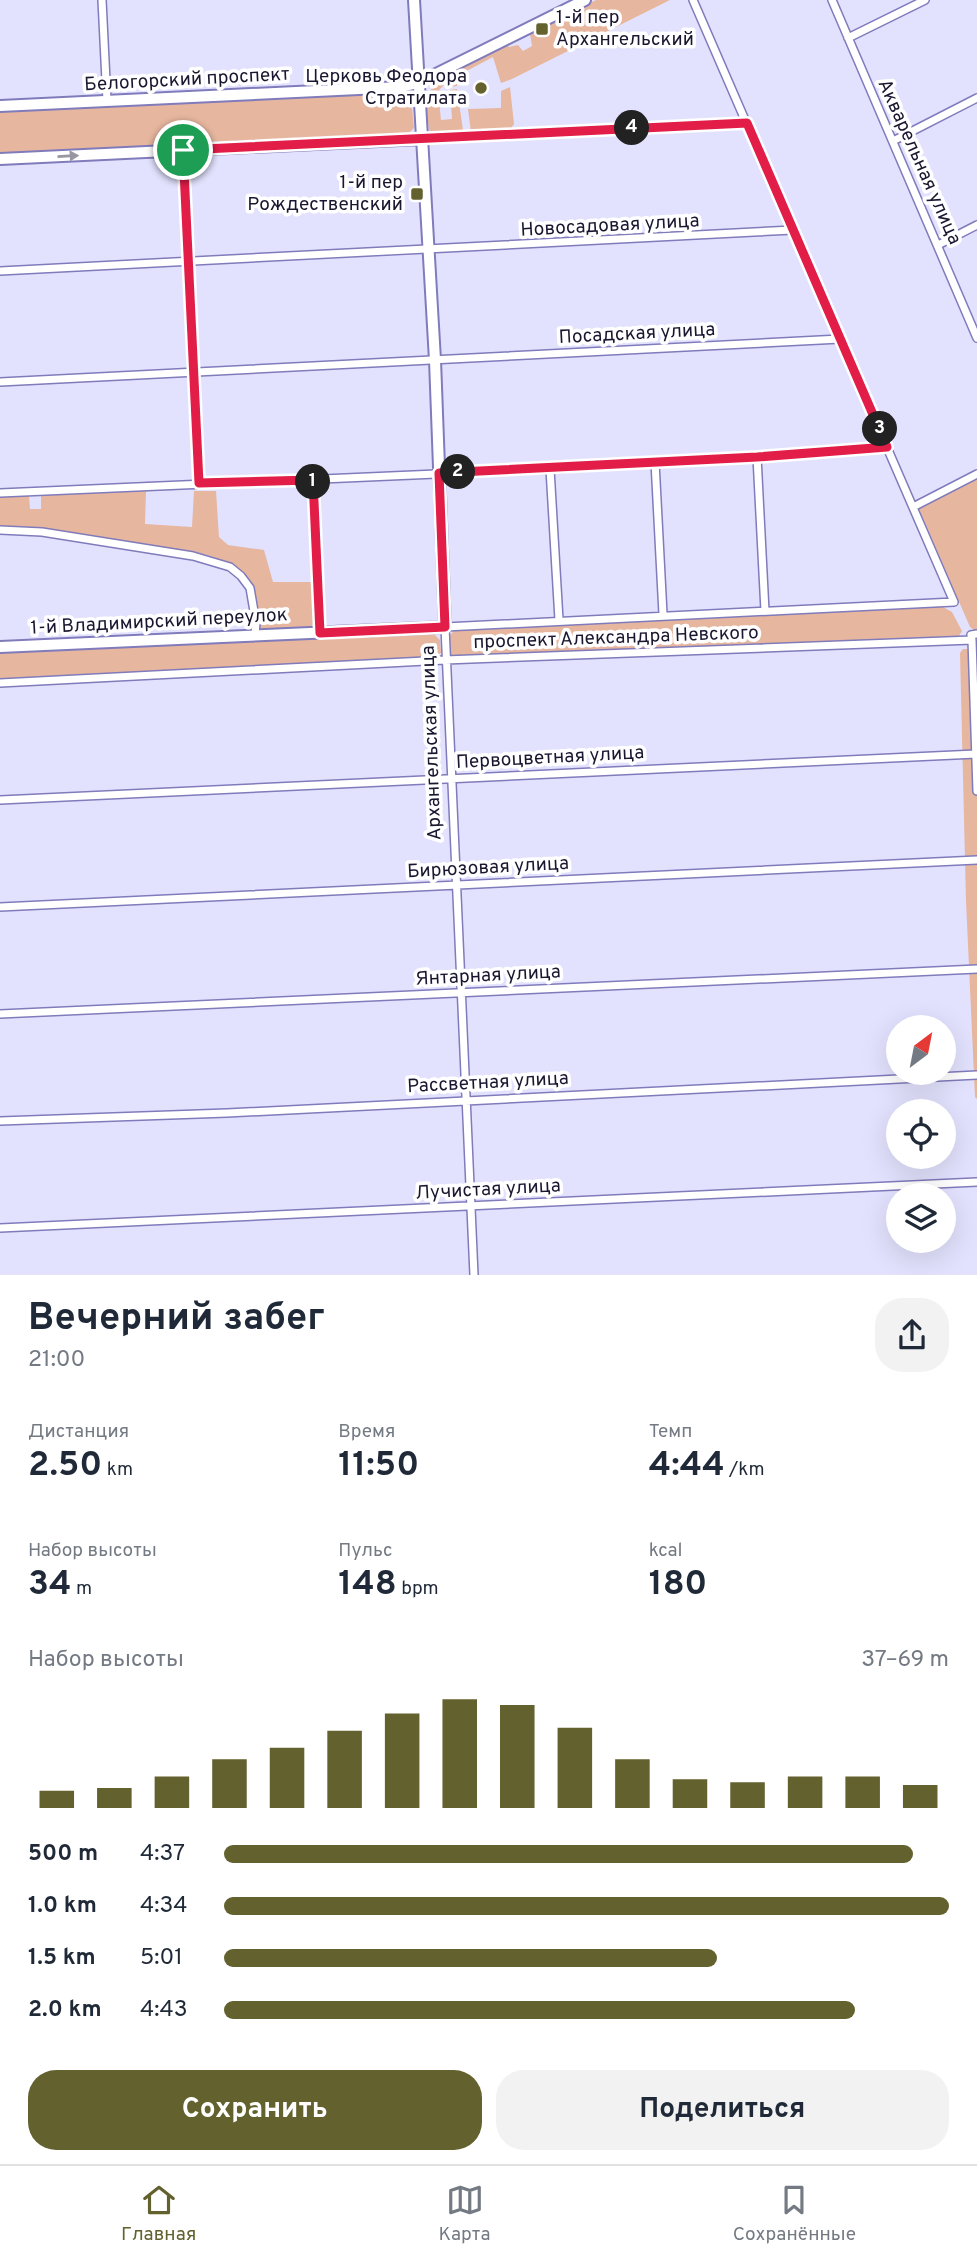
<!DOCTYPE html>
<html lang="ru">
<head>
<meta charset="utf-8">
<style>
  :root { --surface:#fff; --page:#f2f2f3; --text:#1f2937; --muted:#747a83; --line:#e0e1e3; --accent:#63612e }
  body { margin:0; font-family:Overpass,sans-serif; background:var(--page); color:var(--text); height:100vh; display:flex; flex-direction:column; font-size:26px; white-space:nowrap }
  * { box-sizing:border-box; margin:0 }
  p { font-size:23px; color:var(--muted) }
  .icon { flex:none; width:38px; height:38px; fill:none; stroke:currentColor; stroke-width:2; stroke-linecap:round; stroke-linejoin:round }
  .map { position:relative; height:1275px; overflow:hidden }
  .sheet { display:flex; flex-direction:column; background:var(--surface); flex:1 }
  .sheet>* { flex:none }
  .needle { width:46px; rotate:32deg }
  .tools { position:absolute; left:886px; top:1015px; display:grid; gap:14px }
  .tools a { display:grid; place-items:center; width:70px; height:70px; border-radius:50%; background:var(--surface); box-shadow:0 7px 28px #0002; font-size:35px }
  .pin { position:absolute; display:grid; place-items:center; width:60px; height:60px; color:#fff; margin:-30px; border:4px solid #fff; border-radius:50%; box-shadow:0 2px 7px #0007 }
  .km { position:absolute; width:35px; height:35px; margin:-18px; border-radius:50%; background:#222; color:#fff; font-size:19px; line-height:35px; text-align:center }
  .round { display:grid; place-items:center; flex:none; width:74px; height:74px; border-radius:28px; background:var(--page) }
  .overview { display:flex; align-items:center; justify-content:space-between; height:119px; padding:0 28px }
  h1 { font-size:38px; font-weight:700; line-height:52px }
  .figures { display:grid; grid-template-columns:repeat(3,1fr); gap:10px; height:119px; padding:7px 28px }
  .figures div { display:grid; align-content:center }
  .figures b { font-size:35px; font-weight:700 }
  .figures small { font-size:19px; font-weight:400 }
  .figures p { font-size:19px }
  .chart { height:196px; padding:14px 28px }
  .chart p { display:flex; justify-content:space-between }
  .chart svg { width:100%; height:126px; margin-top:7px; stroke:var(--accent); stroke-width:6 }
  .action { display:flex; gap:14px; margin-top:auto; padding:14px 28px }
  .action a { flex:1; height:80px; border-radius:28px; background:var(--accent); color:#fff; font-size:28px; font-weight:700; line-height:80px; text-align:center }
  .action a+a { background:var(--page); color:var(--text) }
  ul { padding:0 28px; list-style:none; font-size:23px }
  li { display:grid; grid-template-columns:112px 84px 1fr; align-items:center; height:52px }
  li i { height:18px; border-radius:9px; background:var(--accent) }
  .tab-bar { display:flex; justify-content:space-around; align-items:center; height:98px; border-top:2px solid var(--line); background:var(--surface); font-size:19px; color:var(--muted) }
  .tab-bar a { display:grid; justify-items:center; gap:4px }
  .tab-bar .active { color:var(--accent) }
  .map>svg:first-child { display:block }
  .green { fill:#e6b69f }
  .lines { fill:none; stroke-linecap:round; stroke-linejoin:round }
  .street-casing { stroke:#807bbb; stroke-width:10 }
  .secondary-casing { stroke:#807bbb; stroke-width:14 }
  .street { stroke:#fff; stroke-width:7 }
  .secondary { stroke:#fff; stroke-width:10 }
  .oneway { fill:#9896a1 }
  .route-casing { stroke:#fff; stroke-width:14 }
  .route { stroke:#e11d48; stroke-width:9 }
  .poi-dot { fill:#63612e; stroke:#fff; stroke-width:2.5 }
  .labels { text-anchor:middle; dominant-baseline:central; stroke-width:7; stroke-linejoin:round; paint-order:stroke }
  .poi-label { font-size:19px; fill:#19162f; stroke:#fff; text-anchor:end }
  .street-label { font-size:19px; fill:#19162f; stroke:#fff }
</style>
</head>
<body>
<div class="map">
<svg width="977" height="1275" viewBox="0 0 977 1275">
  <rect width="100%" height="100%" fill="#e2e2fe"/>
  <path class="green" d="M596 0H670L512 79 501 83 493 57 457 76V86L450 87V78L453 72 507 44 509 47 518 45 523 51 532 46 530 34 532 31C540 28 543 35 547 24Z
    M440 79 445 84 438 91 441 120 452 119 450 90 457 89 463 130 459 135H434L429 130C427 110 423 93 440 79Z
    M510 87 514 124 509 131 471 132 468 109 501 108V91Z
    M403 89 411 96 414 128 406 136 0 156V108Z
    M977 477V632L970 627 919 509 922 506Z
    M146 491 145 524 192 527 194 491H216L219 537 228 545 264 550 273 582H314C315 597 321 620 308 630L266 631 260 628C256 616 258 602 254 590 249 569 225 561 207 555L33 527 0 526V497L29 496 30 509H41V495Z
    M941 606 952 612 962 631 959 636 449 656 448 637 455 630Z
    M433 633 440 640 441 653 434 657 0 680V651Z
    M963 649H977V1099L975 1097 966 901 960 653Z"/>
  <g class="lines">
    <g class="street-casing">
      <path id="street" d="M102 0 107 101
        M832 0 977 338
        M848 38 925 0
        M421 139 747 123
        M893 141 977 98
        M183 150 199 483
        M938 245 977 225
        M0 271 793 230
        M0 382 840 339
        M757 457 765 611
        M655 462 663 614
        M550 469 559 620
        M313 480 320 633
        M0 493 550 469 757 457 887 447
        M915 506 977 474
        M0 530 42 532 193 556 230 567 241 576 250 588 256 623 255 635
        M972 640 977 791
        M0 683 445 660 972 640 971 635 977 634
        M0 800 976 754
        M0 907 977 860
        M0 1014 977 969
        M0 1121 227 1113 977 1075
        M0 1228 977 1182
        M474 1275 445 627 954 602 693 0"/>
    </g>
    <g class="secondary-casing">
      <path id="secondary" d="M0 106 401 87 418 83 585 0
        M0 159 421 139
        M0 647 445 627 435 360 414 0"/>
    </g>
    <use href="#street" class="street"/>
    <use href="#secondary" class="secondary"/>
  </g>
  <defs><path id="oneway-solid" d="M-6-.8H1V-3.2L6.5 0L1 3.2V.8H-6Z" transform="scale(1.75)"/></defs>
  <use class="oneway" href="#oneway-solid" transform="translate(68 156) rotate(-3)"/>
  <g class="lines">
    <g class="route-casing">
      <path id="route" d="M747 123 887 447 757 457 439 473 445 627 320 633 313 480 199 483 183 150Z"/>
    </g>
    <use href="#route" class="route"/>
  </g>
  <g class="poi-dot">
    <rect x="535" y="22" width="14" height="14" rx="3.5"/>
    <circle cx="481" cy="88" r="7"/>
    <rect x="410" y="187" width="14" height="14" rx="3.5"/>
  </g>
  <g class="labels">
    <g class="poi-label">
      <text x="556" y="18" text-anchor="start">1-й пер<tspan x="556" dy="22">Архангельский</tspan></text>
      <text x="467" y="77">Церковь Феодора<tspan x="467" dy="22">Стратилата</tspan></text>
      <text x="403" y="183">1-й пер<tspan x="403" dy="22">Рождественский</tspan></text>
    </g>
    <g class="street-label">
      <text transform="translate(187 80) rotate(-3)">Белогорский проспект</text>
      <text transform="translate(919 162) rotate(66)">Акварельная улица</text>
      <text transform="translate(610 226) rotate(-3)">Новосадовая улица</text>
      <text transform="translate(637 334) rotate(-3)">Посадская улица</text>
      <text transform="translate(159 622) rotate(-3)">1-й Владимирский переулок</text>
      <text transform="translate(616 638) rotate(-2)">проспект Александра Невского</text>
      <text transform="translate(432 743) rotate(-92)">Архангельская улица</text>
      <text transform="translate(550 758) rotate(-3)">Первоцветная улица</text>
      <text transform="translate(488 868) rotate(-3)">Бирюзовая улица</text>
      <text transform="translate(488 976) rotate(-3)">Янтарная улица</text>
      <text transform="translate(488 1083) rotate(-3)">Рассветная улица</text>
      <text transform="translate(488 1190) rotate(-3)">Лучистая улица</text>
    </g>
  </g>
</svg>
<div class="tools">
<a><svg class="needle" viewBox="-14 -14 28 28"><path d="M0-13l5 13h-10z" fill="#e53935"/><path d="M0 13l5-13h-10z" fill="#747a83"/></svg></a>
<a><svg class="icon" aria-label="locate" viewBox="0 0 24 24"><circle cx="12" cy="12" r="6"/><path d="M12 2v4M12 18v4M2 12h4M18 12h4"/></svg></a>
<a><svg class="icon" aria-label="layers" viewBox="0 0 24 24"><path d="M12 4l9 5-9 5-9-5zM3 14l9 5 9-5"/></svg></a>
</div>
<div class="pin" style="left:183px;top:150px;background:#1e9e55"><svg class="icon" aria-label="arrive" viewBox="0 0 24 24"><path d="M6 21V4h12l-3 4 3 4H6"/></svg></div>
<b class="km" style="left:313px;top:482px">1</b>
<b class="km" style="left:458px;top:472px">2</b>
<b class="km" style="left:880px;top:429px">3</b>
<b class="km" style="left:632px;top:128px">4</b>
</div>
<section class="sheet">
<div class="overview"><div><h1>Вечерний забег</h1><p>21:00</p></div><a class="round"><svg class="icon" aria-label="share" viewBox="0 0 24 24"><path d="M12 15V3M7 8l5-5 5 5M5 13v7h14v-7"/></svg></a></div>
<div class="figures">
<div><p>Дистанция</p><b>2.50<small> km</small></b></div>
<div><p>Время</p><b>11:50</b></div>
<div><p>Темп</p><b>4:44<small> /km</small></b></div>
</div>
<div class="figures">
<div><p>Набор высоты</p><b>34<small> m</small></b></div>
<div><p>Пульс</p><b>148<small> bpm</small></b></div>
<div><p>kcal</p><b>180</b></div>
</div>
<div class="chart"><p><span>Набор высоты</span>37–69 m</p>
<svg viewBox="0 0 160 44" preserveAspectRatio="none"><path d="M5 44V38M15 44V37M25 44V33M35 44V27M45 44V23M55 44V17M65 44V11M75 44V6M85 44V8M95 44V16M105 44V27M115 44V34M125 44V35M135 44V33M145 44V33M155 44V36"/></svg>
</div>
<ul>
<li><b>500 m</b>4:37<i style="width:95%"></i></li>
<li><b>1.0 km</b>4:34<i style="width:100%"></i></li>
<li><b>1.5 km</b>5:01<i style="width:68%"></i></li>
<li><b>2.0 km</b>4:43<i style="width:87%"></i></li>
</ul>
<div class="action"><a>Сохранить</a><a>Поделиться</a></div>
</section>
<nav class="tab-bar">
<a class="active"><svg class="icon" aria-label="home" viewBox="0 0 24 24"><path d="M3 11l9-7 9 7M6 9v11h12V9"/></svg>Главная</a>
<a><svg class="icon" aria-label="map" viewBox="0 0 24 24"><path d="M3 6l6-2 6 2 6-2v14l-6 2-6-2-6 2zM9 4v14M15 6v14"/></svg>Карта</a>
<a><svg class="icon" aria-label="saved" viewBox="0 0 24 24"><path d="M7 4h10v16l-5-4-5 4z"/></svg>Сохранённые</a>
</nav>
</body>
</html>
